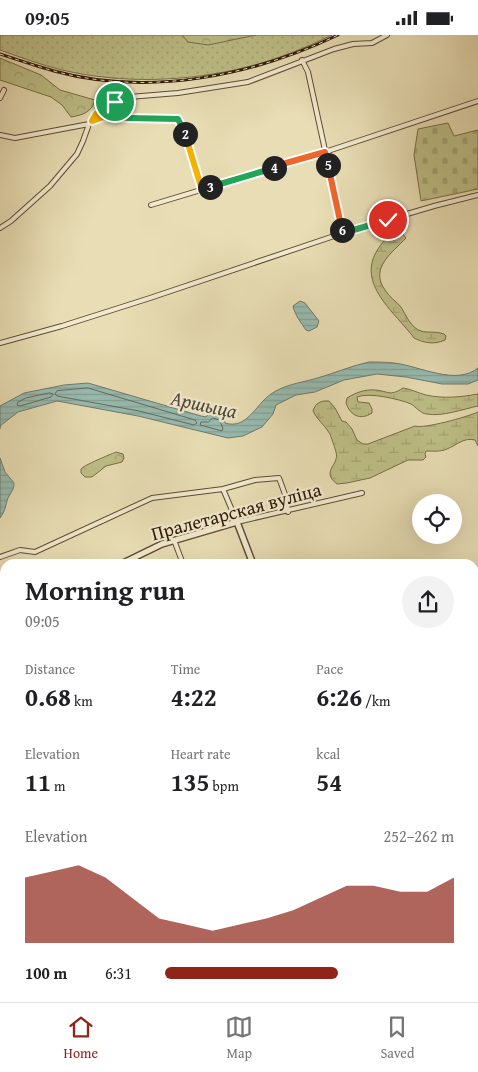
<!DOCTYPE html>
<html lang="en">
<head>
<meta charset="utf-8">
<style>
  :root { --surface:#fff; --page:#f2f2f2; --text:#202124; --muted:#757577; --line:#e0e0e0; --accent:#8f2418 }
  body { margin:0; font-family:"Gentium Book Plus",serif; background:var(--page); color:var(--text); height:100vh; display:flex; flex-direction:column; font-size:19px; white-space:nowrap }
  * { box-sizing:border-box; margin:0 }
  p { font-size:16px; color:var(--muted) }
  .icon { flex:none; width:28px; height:28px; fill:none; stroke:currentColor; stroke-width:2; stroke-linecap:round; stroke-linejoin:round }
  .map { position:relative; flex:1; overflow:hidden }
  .details { position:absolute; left:0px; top:524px; width:479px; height:444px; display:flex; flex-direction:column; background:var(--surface); border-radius:15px 15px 0 0; box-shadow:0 5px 20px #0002 }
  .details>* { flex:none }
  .controls { position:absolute; left:412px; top:459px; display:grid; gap:10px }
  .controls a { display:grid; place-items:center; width:50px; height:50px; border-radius:50%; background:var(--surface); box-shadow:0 5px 20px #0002; font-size:25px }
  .pin { position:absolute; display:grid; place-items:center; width:42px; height:42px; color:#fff; margin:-21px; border:2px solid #fff; border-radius:50%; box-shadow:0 1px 5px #0007 }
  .km { position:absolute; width:25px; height:25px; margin:-12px; border-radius:50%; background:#222; color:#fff; font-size:14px; line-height:25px; text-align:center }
  .round { display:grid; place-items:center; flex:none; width:52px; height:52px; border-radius:26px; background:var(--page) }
  .headline { display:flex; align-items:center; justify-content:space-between; height:85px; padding:0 25px }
  h1 { font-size:28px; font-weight:800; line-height:38px }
  .figures { display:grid; grid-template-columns:repeat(3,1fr); gap:8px; height:85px; padding:5px 25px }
  .figures div { display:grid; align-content:center }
  .figures b { font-size:25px; font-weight:800 }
  .figures small { font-size:14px; font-weight:400 }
  .figures p { font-size:14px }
  .chart { height:140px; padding:10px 25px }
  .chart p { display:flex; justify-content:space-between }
  .chart svg { width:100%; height:90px; margin-top:5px; fill:var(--accent); opacity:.7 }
  ul { padding:0 25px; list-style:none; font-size:16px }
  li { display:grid; grid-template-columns:80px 60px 1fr; align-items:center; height:38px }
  li i { height:12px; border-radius:6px; background:var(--accent) }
  .status { display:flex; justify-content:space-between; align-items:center; height:35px; padding:0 25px; background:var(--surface); direction:ltr }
  .status svg { height:14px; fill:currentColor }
  .dock { display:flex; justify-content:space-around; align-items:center; height:70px; border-top:1px solid var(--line); background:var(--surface); font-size:14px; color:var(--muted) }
  .dock a { display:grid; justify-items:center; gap:2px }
  .dock .current { color:var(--accent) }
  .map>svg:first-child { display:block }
  .grass { fill:url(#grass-dots); stroke:#786c47 }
  .forest { fill:url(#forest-crowns); stroke:#786c47 }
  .wetland { fill:url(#wetland-marsh); stroke:#786c47 }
  .cemetery { fill:url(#cemetery-stones); stroke:#786c47 }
  .water { fill:url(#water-rules); stroke:#6e7b6c }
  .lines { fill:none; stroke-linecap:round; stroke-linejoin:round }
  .shore { stroke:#646a5c; stroke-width:1 }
  .minor-casing { stroke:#5f4b32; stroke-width:6 }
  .tertiary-casing { stroke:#5f4b32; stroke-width:8 }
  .minor { stroke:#f0e9ce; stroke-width:4 }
  .tertiary { stroke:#f0e9ce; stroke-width:5 }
  .rail-casing { stroke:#311a07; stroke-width:3 }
  .rail { stroke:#f0e9ce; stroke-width:1; stroke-dasharray:4; stroke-linecap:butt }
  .split-1-casing { stroke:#fff; stroke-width:10 }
  .split-2-casing { stroke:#fff; stroke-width:10 }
  .split-3-casing { stroke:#fff; stroke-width:10 }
  .split-4-casing { stroke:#fff; stroke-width:10 }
  .split-5-casing { stroke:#fff; stroke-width:10 }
  .split-6-casing { stroke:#fff; stroke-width:10 }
  .split-7-casing { stroke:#fff; stroke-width:10 }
  .split-1 { stroke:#f5b400; stroke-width:6 }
  .split-2 { stroke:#22a559; stroke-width:6 }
  .split-3 { stroke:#f5b400; stroke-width:6 }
  .split-4 { stroke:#22a559; stroke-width:6 }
  .split-5 { stroke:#f0652b; stroke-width:6 }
  .split-6 { stroke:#f0652b; stroke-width:6 }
  .split-7 { stroke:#22a559; stroke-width:6 }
  .labels { text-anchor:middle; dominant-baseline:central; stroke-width:4.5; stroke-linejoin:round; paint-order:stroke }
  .street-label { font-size:19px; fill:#311a07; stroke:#f0e9ce }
  .water-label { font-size:20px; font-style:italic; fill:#504a3a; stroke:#f0e9ce }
</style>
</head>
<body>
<div class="status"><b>09:05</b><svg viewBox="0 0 49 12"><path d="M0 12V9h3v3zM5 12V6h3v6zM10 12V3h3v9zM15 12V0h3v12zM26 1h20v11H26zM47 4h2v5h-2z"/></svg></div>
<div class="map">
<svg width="478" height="967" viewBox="0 0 478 967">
  <defs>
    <pattern id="grass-dots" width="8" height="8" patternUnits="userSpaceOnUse" patternTransform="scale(1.25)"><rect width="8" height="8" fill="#bebf87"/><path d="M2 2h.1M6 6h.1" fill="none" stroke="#a4a473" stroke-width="1.8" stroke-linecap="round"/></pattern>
    <pattern id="forest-crowns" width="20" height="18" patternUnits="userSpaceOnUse" patternTransform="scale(1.25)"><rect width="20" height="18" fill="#bebf87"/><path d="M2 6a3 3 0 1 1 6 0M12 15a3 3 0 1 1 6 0" fill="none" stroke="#a4a473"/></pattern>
    <pattern id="wetland-marsh" width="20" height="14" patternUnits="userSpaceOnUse" patternTransform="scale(1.25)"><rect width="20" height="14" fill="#bebf87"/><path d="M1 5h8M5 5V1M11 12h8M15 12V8" fill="none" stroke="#a4a473"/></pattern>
    <pattern id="cemetery-stones" width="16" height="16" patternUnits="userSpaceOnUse" patternTransform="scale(1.25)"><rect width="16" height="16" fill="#bebf87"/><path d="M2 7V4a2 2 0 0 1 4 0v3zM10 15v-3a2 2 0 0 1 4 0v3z" fill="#a4a473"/></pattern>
    <pattern id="water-rules" width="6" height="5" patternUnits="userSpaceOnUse" patternTransform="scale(1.25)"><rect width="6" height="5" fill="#97bbb0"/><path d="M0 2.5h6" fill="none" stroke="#83a096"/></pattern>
  </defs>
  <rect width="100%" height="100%" fill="#e8ddb4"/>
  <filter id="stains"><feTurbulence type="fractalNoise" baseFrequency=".004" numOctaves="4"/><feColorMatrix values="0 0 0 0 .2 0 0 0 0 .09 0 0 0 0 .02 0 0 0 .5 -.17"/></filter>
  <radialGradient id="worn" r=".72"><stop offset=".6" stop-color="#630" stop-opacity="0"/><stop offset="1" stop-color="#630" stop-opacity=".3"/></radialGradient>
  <path class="grass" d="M0 0H332C305 13 276 25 247 32 187 47 122 49 62 35 41 30 20 22 0 15Z"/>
  <path class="forest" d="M182 0H256L208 10 188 7Z
    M0 23 41 40 60 55 95 65C92 77 83 80 71 82L62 70 51 62 0 45Z
    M116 417 123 419 124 423 122 427 106 431 92 442H85L81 438V434C84 430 109 420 116 417Z"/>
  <path class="wetland" d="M402 198 406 203C393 217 369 233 385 255 389 262 396 266 401 272 406 280 411 293 421 296 427 298 436 296 444 299L446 301 445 305C434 310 424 308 414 303 396 278 355 249 378 214 384 204 391 199 402 198Z
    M403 353C411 354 418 358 426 360 444 364 461 362 478 359V371C464 374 441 382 427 379 421 379 416 372 411 369 399 364 369 357 357 362L358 367 369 368 372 374V378C360 386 350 380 346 368L347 363C355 358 365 354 375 355 389 356 389 362 403 353Z
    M324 366H329L335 373 342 386 346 387 352 394 357 405 363 409H368L415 391C424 394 467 382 478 377V411L475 405C464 402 457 410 447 414 440 417 434 416 426 416L425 419 426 422 423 425H408L370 443 347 448 337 449C320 436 340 430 336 417 335 413 331 402 330 399 325 390 317 385 313 376 315 370 318 367 324 366Z"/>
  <path class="cemetery" d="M448 88 454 101 478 95V154L421 166 414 120 418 94Z"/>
  <path class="water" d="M300 266 305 268 319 286 317 292 309 296 306 295C301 288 295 280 293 271Z
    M369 327C377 327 386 327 394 328 420 331 456 351 478 333V345L468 349H442L406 342 377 339 344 345 315 357 296 360 276 370 273 379 262 392 243 401 228 403 138 381 57 366 18 377 0 391V394V371L24 358 64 350 88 348 201 381 206 382 210 377 224 382 225 388C247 395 256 369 271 359 284 350 299 348 314 344 333 339 350 331 369 327Z
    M0 423 5 437 14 448C14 455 11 457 8 463 5 471 6 475 0 483Z"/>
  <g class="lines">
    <path class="shore" d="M88 353 195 385 197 388 194 390 139 376 57 361 55 359 57 356Z
      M50 358 53 359 51 362 20 371 17 370 18 367 26 363Z
      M213 383 219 385 223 393 222 396 200 390 201 387H208Z"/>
    <g class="minor-casing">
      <path id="minor" d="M302 25 308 37 343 198
        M0 63 4 55
        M92 86 103 82 178 84 183 93 202 155
        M0 100 15 103 89 89
        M151 170 274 133 286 128 325 117 478 66
        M0 193 11 186 50 151 77 119 83 106 89 89 96 79 115 67 129 62 178 58 248 47 334 14 353 9 372 8 387 0
        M0 308 62 291 150 263 343 198 434 171 478 160
        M223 454 237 487 362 458
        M174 505 183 529
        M0 522 20 515 35 517 152 463 223 454 255 445 279 443 286 462 288 477
        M0 674 5 672
        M0 746 5 744
        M0 820 5 818
        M0 891 5 889"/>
    </g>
    <g class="tertiary-casing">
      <path id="tertiary" d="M121 529 162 509 237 487 253 529
        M0 595 5 592
        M474 801 478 799
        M0 922 5 934
        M17 962 19 967
        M186 962 187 967
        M463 962 464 967
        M84 967 94 962"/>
    </g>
    <use href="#minor" class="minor"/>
    <use href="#tertiary" class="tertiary"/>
    <g class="rail-casing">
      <path id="rail" d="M0 19C18 25 36 31 54 36 149 62 252 41 338 0"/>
    </g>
    <use href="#rail" class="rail"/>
  </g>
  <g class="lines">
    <g class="split-1-casing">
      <path id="split-1" d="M115 67 96 79 92 86 103 82 128 83"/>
    </g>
    <g class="split-2-casing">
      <path id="split-2" d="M128 83 178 84 185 99"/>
    </g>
    <g class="split-3-casing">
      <path id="split-3" d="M185 99 202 155 210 152"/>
    </g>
    <g class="split-4-casing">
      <path id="split-4" d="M210 152 274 133"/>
    </g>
    <g class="split-5-casing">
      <path id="split-5" d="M274 133 286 128 325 117 328 130"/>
    </g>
    <g class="split-6-casing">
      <path id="split-6" d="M328 130 342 195"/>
    </g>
    <g class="split-7-casing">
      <path id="split-7" d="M342 195 343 198 388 185"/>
    </g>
    <use href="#split-1" class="split-1"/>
    <use href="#split-2" class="split-2"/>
    <use href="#split-3" class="split-3"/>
    <use href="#split-4" class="split-4"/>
    <use href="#split-5" class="split-5"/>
    <use href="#split-6" class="split-6"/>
    <use href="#split-7" class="split-7"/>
  </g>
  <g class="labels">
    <g class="street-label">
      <text transform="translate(236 476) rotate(-15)">Пралетарская вуліца</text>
    </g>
    <g class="water-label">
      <text transform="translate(204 369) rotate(12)">Аршыца</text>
    </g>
  </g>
  <rect width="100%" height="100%" filter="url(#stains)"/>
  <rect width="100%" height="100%" fill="url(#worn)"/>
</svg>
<div class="controls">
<a><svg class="icon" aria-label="locate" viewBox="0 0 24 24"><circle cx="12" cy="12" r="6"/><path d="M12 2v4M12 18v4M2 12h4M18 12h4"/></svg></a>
</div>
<div class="pin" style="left:115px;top:67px;background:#1e9e55"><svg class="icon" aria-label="arrive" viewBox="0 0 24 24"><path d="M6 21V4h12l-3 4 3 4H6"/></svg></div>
<div class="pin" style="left:388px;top:185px;background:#d93025"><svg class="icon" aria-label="check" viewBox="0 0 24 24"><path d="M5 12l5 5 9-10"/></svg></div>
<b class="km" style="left:185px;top:99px">2</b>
<b class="km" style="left:210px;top:152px">3</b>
<b class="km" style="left:274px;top:133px">4</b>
<b class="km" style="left:328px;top:130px">5</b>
<b class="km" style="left:342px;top:195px">6</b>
<section class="details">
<div class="headline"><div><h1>Morning run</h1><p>09:05</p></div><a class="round"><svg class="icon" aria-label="share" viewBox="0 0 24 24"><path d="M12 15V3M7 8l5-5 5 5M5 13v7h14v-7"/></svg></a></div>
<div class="figures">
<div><p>Distance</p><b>0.68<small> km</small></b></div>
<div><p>Time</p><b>4:22</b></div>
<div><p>Pace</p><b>6:26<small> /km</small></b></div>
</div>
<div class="figures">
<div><p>Elevation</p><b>11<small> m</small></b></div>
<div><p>Heart rate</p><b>135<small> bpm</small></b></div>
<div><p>kcal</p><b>54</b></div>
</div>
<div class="chart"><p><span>Elevation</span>252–262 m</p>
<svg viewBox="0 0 160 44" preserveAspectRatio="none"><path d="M0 44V12L10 9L20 6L30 12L40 22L50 32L60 35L70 38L80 35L90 32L100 28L110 22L120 16L130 16L140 19L150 19L160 12V44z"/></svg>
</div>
<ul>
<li><b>100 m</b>6:31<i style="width:60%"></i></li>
</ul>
</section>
</div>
<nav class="dock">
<a class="current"><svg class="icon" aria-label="home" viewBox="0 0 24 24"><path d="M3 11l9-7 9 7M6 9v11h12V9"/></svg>Home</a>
<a><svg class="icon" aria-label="map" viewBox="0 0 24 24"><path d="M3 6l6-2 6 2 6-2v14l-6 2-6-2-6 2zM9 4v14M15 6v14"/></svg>Map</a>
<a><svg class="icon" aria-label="saved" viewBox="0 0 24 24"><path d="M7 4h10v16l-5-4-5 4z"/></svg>Saved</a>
</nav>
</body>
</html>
